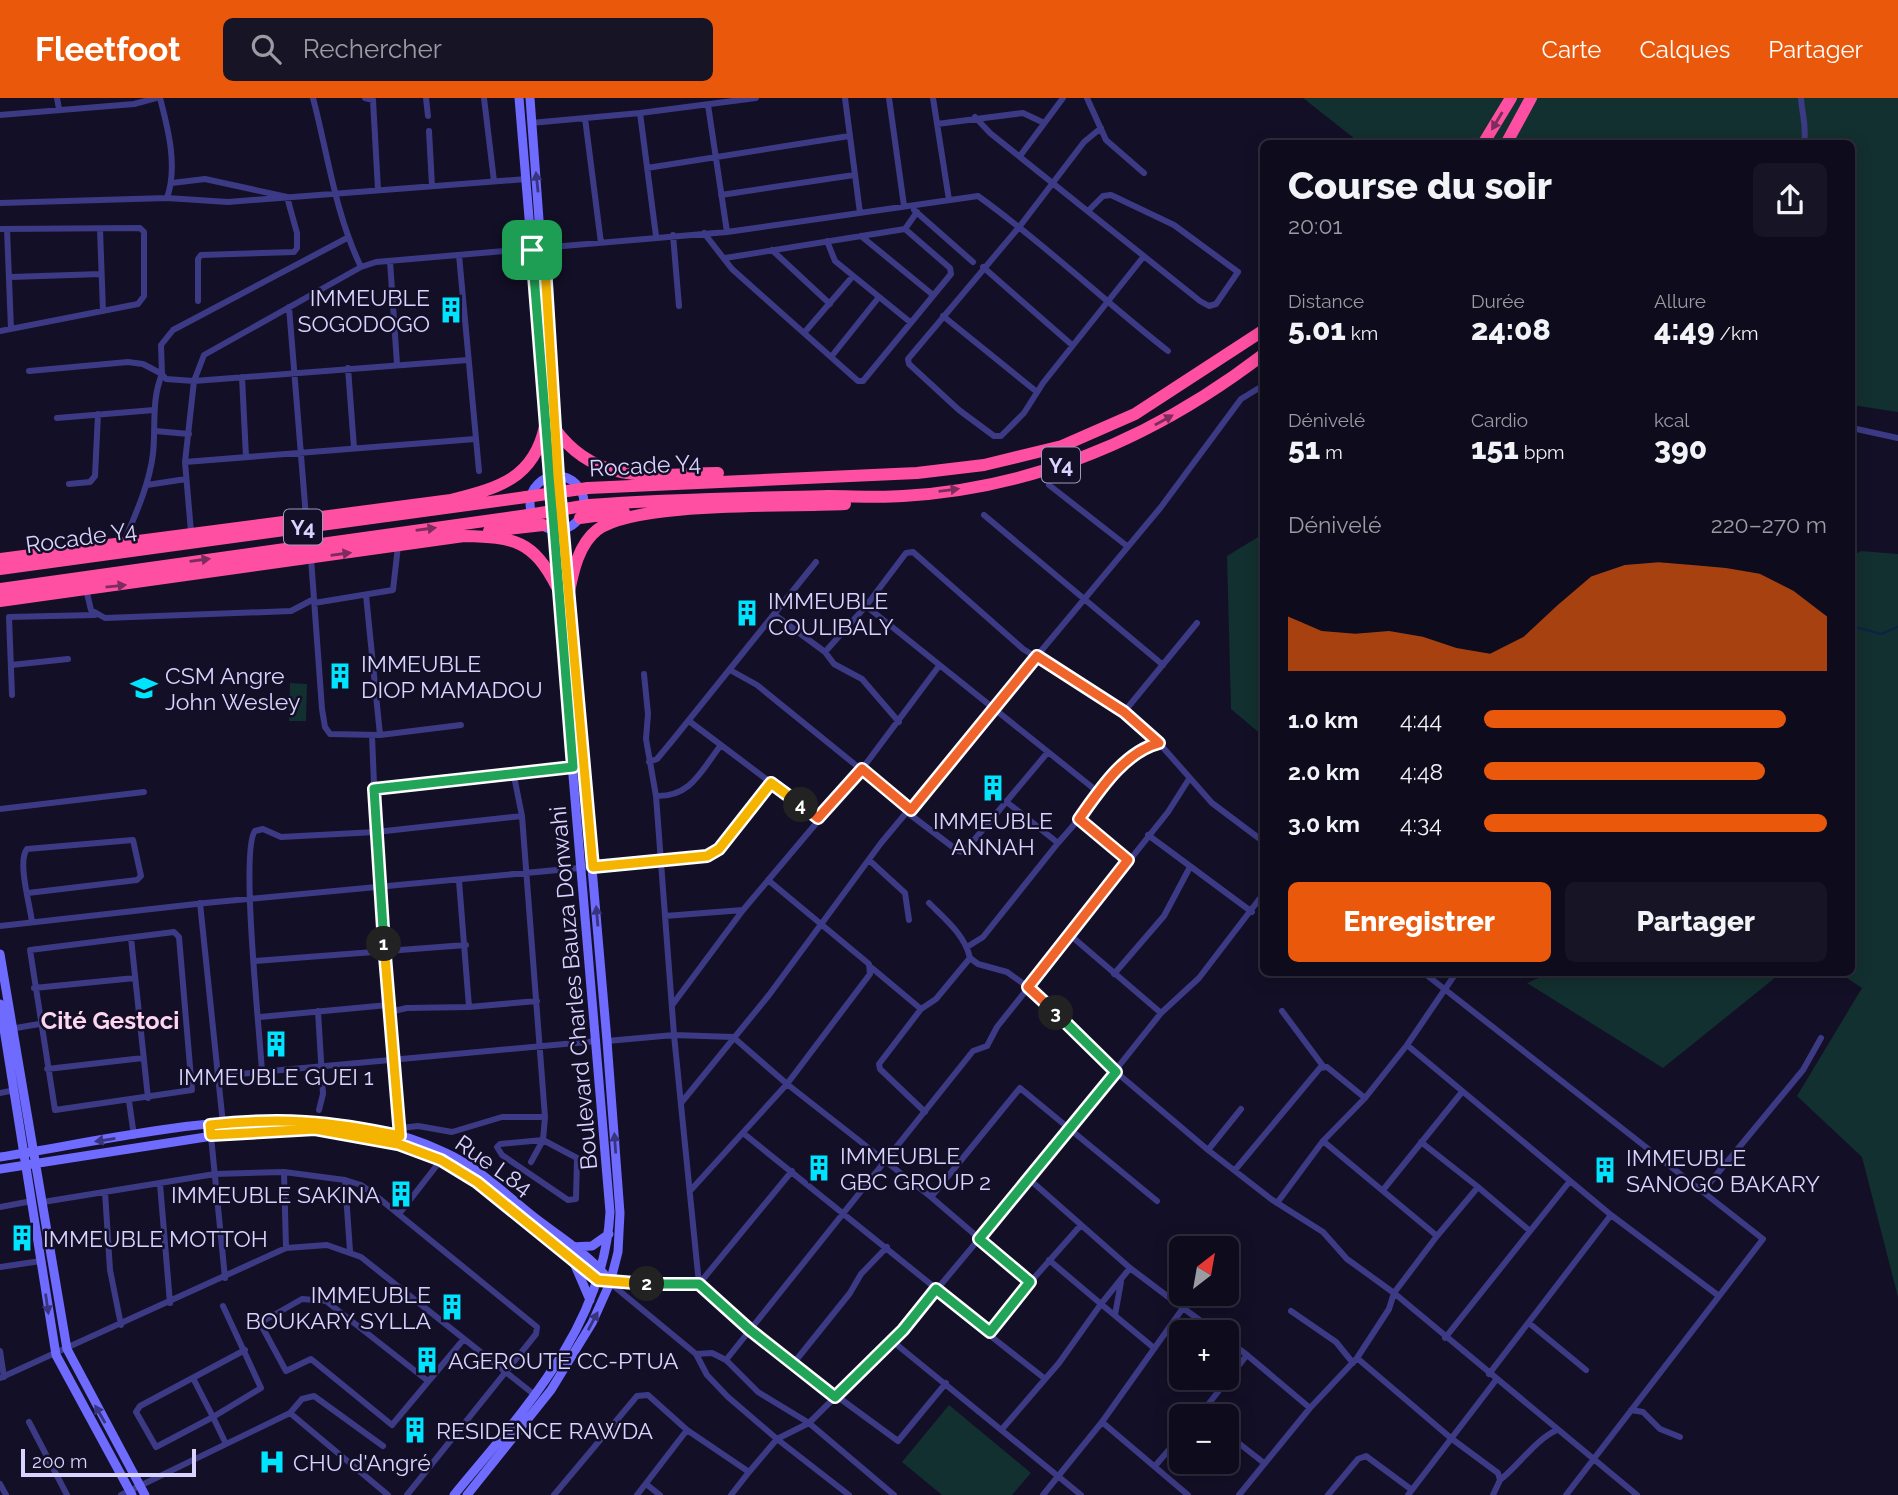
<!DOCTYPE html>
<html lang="fr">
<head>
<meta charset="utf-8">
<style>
  :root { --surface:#0e0b1c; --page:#171425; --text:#f1f3f6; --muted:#9b9ba3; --line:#2e2b3b; --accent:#ea580c }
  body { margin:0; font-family:Raleway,sans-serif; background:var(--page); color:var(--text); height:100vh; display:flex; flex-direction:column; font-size:26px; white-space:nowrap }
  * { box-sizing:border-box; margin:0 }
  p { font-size:23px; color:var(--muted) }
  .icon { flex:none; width:38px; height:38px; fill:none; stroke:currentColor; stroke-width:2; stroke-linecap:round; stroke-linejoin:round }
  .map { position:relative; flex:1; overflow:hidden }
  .panel { position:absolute; left:1260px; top:42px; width:595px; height:836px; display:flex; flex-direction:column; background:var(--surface); border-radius:10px; box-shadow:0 4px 18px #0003,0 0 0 2px var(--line) }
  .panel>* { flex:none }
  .needle { width:46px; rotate:31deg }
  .buttons { position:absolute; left:1169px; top:1138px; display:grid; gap:14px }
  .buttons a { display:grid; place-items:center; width:70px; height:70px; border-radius:10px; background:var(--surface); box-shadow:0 4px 18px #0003,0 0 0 2px var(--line); font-size:35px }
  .scale { position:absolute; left:21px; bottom:18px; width:175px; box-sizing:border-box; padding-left:7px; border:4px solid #d9d4ff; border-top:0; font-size:19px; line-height:24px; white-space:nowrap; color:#d9d4ff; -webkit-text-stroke:5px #130f26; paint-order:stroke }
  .pin { position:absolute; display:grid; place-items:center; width:60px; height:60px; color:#fff; margin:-30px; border-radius:14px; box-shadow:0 4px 10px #0006 }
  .km { position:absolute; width:35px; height:35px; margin:-18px; border-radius:50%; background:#222; color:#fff; font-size:19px; line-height:35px; text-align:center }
  .round { display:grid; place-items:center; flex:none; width:74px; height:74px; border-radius:10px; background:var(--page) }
  .head { display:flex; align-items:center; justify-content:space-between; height:119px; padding:0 28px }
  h1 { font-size:38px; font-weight:800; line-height:52px }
  .stats { display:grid; grid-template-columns:repeat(3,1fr); gap:10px; height:119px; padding:7px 28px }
  .stats div { display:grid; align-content:center }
  .stats b { font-size:30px; font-weight:800 }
  .stats small { font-size:19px; font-weight:400 }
  .stats p { font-size:19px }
  .chart { height:196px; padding:14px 28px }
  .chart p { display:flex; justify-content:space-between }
  .chart svg { width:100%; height:126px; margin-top:7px; fill:var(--accent); opacity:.7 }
  .button { display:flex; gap:14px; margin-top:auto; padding:14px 28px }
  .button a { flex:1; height:80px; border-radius:10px; background:var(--accent); color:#fff; font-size:28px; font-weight:800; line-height:80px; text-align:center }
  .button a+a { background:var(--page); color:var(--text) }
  ul { padding:0 28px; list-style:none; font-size:23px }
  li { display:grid; grid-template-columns:112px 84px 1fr; align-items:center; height:52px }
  li i { height:18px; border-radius:9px; background:var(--accent) }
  header { display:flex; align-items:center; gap:42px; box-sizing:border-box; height:98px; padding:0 35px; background:var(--accent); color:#fff }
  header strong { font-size:33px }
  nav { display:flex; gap:38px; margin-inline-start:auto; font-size:24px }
  .search { width:490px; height:63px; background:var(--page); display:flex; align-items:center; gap:18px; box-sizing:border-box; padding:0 24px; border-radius:10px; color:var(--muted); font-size:26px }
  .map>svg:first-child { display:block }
  .green { fill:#12302f }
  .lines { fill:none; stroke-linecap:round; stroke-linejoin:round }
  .stream { stroke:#0c2248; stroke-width:2 }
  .street { stroke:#3d3a85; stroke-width:6 }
  .secondary { stroke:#6f6bff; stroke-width:9 }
  .highway { stroke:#ff4fa3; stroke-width:12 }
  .highway-bridge { stroke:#ff4fa3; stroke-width:12 }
  .oneway { fill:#7d2c5e }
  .oneway2 { fill:#38347d }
  .split-1-casing { stroke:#fff; stroke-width:14 }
  .split-2-casing { stroke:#fff; stroke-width:14 }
  .split-3-casing { stroke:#fff; stroke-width:14 }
  .split-4-casing { stroke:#fff; stroke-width:14 }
  .split-5-casing { stroke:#fff; stroke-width:14 }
  .split-1 { stroke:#22a559; stroke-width:9 }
  .split-2 { stroke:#f5b400; stroke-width:9 }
  .split-3 { stroke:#22a559; stroke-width:9 }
  .split-4 { stroke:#f0652b; stroke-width:9 }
  .split-5 { stroke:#f5b400; stroke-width:9 }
  .labels { text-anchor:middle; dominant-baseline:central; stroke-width:5; stroke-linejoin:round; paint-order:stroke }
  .shield { fill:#130f26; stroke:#9e99be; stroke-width:2 }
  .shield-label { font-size:21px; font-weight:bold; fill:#d9d4ff }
  .poi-label { font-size:23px; fill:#d9d4ff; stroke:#130f26; text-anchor:start }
  .street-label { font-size:23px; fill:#d9d4ff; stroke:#130f26 }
  .neighbourhood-label { font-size:24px; font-weight:bold; fill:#ffd6f0; stroke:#130f26 }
</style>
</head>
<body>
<header>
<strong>Fleetfoot</strong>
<div class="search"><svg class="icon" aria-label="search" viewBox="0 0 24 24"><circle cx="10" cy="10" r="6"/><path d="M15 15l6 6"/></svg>Rechercher</div>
<nav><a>Carte</a><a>Calques</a><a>Partager</a></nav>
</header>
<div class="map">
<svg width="1898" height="1397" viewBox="0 0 1898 1397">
  <rect width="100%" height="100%" fill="#130f26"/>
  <path class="green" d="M1303 0H1898V314L1852 307V46L1360 45Z
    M1263 436V638L1231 611 1227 458Z
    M1861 453 1898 456V1199L1862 1059 1797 998 1862 890 1839 875H1852V458Z
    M290 585 307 586 306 623H289Z
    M1550 875H1781L1663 970 1527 885Z
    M949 1307 1031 1375 1012 1397H942L902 1364Z"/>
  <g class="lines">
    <path class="stream" d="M1852 528 1881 536 1898 529"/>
    <path class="street" d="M57 0 59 11
      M160 0C168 31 178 68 167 100
      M313 0C328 57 335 115 361 169
      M365 0 373 2 378 92
      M426 0 428 18
      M484 0 494 83
      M845 0 860 115
      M889 0 904 108
      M933 0 949 102
      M1087 0 1106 42 1144 75
      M1801 0C1802 17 1807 28 1804 46
      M708 7 727 134
      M640 15 656 138
      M0 17 134 6 156 0
      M975 19 990 35 1200 203 1209 208 1216 206 1238 174 1174 127 1111 97 1103 98 1088 113
      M585 20 601 145
      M531 25 640 15 756 0
      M937 26 1023 15 1042 24
      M1101 30 1084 44 1020 128 908 261 909 266 959 312 994 338H1001L1024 315 1043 285 1144 158
      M429 33 432 88
      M1020 58 1063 0
      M647 70 849 38
      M172 85 205 81 287 99 297 135V150L294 154 201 157 198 161V203
      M721 97 854 77
      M0 105 167 100 228 104 526 81
      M914 112 973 164
      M0 131 140 130 144 134V198L138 206 0 233
      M7 131 11 231
      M100 131 103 213
      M704 135 732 171 858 283H863L951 176 950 170 905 131
      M673 137 679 208
      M861 138 933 197
      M827 143 835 163 910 224
      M772 152 830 206
      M459 157 479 373
      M725 160 905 131 917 114
      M390 163 397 266
      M983 169 1072 247
      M11 179 101 176
      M289 209 306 419
      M943 218 1037 294
      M804 235 853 178
      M831 259 879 199
      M348 270 354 350
      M29 273 128 264 143 266 162 276 161 247 173 232 347 140
      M242 279 246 359
      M57 320 154 312
      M1852 330 1898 340
      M155 333 189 336
      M185 364 475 341
      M69 386 90 384 95 378 98 316
      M147 387 186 381
      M1049 387 1127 448
      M984 417 1163 567
      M191 434 185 364 194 283 204 257 361 169 376 164 727 134 978 98C1045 146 1104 203 1168 253
      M124 444C136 415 149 387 153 356 156 328 151 303 162 276L166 281 194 283 468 262
      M311 460 322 611 325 629 330 636 380 637 461 627
      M86 491 91 512 105 520 291 513 314 501
      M366 497 380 637
      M314 505 393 492 398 448
      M775 517 825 554 834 566 862 581 899 624
      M825 554 866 508
      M11 567 68 561
      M730 572 757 587 911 712
      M644 576 648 616 646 641 656 698 674 937 699 1186
      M12 597 9 519 95 517
      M1124 614 1197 525
      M689 623 818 720
      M372 638 376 734 400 1032
      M1159 645 1135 655 1098 694 866 508 906 455 913 454 1023 551 1124 614 1159 645 1212 705 1264 744
      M649 664 657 661 672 643 816 464
      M374 691 514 678
      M1098 694 1079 721 1128 762
      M656 698C691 699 701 673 721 647
      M0 711 144 694
      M908 715 958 753 964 754 1048 654
      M1148 737 1252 814
      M1058 745 1079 721
      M869 762 905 795 909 822
      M459 783 469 909 537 903
      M28 795 137 782 141 778 133 742 27 751C17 763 30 807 32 824
      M200 805 223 1026
      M929 805C945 821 965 837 970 860L978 866 1007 874 1028 889 1116 974 1208 1052 1271 1101 1323 1134 1347 1161 1394 1195 1637 1397
      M665 818 743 812
      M0 828 205 805 707 758 719 751 771 685
      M174 834 179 839 192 992 55 1012 30 852Z
      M1070 837 1161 915
      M131 840 148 1000
      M967 849 983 839 1058 745 1008 705
      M255 863 466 847
      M872 870 921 911 879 966 880 971 925 1014
      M1424 875 1763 1141 1566 1397
      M1114 876 1164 818 1190 769
      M34 890 135 880
      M673 906 743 812 862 671 939 568
      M921 911 936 901 970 860
      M318 913 323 996 319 1012
      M1282 913 1323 968
      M389 914 407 910 469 909
      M260 919 388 907
      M10 931 39 926
      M607 943 674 937 733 939 787 986 931 1099 1030 1184
      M1407 947 1611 1117 1719 1198
      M47 971 143 960
      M262 974C260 936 240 752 255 733L263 731 281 739 376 734 522 718
      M217 978 597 943
      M0 995 15 992
      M129 1003 134 1038
      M681 1005 769 897 881 745 1161 409 1241 301 1264 287
      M210 1028 225 1180
      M400 1030 418 1028 452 1034 502 1019H545L522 718 514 678 522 673 584 669
      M743 1035 990 1234
      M1323 1043 1437 1138 1478 1089 1530 1133
      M1421 1044 1478 1089
      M1208 1052 1241 1011
      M531 1064 543 1042 500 1046 497 1049 502 1057 568 1102 576 1101 577 1060 543 1042 545 1019
      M1235 1072 1320 970 1327 969 1365 1000
      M284 1074 286 1150
      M1029 1081 1130 1170 1183 1210 1102 1324 1043 1397
      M345 1082 350 1153
      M160 1086 170 1205
      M1383 1092 1462 994
      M690 1093 787 986 870 876 869 866 768 782
      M1703 1093 1803 972 1821 940
      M105 1094 110 1172 121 1227
      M931 1099 1020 990 1157 1103
      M43 1104 215 1076 284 1074 345 1082 361 1087 375 1097 537 1229 536 1236 407 1397
      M1277 1105 1323 1043 1365 1000 1407 947 1456 875
      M0 1109 32 1103
      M399 1116 441 1062
      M0 1169 41 1163
      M1130 1170 1101 1206 1154 1250
      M610 1185 696 1256 712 1255 726 1262 758 1294 809 1325 903 1232 1029 1081 1161 915 1199 880 1264 795
      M611 1185 699 1186 793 1266 850 1195 861 1176 887 1149
      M699 1186 792 1073
      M1183 1210 1216 1234
      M1291 1213 1336 1244 1353 1265
      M1115 1217 1121 1184
      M1529 1225 1586 1272
      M1445 1240 1570 1083
      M891 1242 1081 1397
      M1227 1242 1247 1257
      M0 1253 4 1279
      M696 1256 707 1277 728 1299 777 1341 809 1325 894 1397
      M1357 1260 1452 1341 1498 1375 1500 1382 1493 1397
      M726 1262 973 953 987 948 997 929 1168 714 1189 681
      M793 1266 898 1343 946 1285
      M1489 1276 1611 1117
      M0 1280 286 1150 327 1147 361 1159 536 1298
      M193 1280 213 1319 261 1290 223 1208
      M1044 1280 988 1236 1003 1215 1081 1127
      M428 1283 326 1203 302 1201 260 1225 286 1273 311 1261 392 1327 463 1242
      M1631 1312 1643 1314 1660 1331 1680 1339
      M290 1315 302 1301 314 1298 383 1348
      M1199 1318 1247 1257 1310 1310
      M29 1324 67 1397
      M1102 1324 1188 1397
      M1003 1330 1059 1265 1101 1206 1049 1162
      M1227 1336 1264 1365
      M226 1346 213 1319 156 1349 136 1314 140 1308 245 1252
      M1155 1368 1181 1338
      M1500 1382C1519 1367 1536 1341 1557 1332
      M0 1386 6 1397
      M646 1386 660 1397
      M121 1397 290 1315 388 1397
      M554 1397 637 1298 648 1297 687 1332
      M637 1397 687 1332 749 1374 777 1341 849 1397
      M731 1397 749 1374
      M1239 1397 1310 1310 1357 1260 1389 1211 1394 1195 1437 1138
      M1328 1397 1358 1361 1366 1358 1412 1392
      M1408 1397 1496 1282"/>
    <path class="secondary" d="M530 405a27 27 0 1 1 54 0a27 27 0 1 1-54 0Z
      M0 856 67 1251 145 1397
      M0 906 56 1257 132 1397
      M0 1059C140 1037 309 991 444 1054 478 1069 505 1096 534 1119 557 1137 585 1154 604 1176
      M0 1071 251 1032 292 1030 353 1035 398 1046 441 1062 477 1084 600 1183
      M571 1149 592 1148 609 1136
      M574 1165 590 1202
      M454 1397C523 1313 604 1228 610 1114L557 489 555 431 519 0
      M467 1397 551 1292 592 1225 610 1185 618 1154 620 1115 607 943 558 378 530 0"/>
    <path class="highway" d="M1483 46 1511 0
      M1506 46 1531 0
      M555 331C597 389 654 376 718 375
      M588 390 917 375 984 367 1062 348 1135 316 1264 232
      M589 407C668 401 748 400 828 398 853 398 878 400 903 398 1039 390 1157 338 1264 256
      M580 420 624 414
      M489 433 543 427
      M0 461 451 402C498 390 534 381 545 328
      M0 471 526 399
      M0 491 528 417
      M569 494C573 473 579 446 597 432 635 403 791 409 845 406
      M0 503 464 438C514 439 533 442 557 489"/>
    <path class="highway-bridge" d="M526 399 588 390
      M528 417 589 407"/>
  </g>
  <defs><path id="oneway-solid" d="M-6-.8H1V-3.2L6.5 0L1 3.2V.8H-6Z" transform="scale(1.75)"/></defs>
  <g class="oneway">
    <use href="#oneway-solid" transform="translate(1497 23) rotate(121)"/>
    <use href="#oneway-solid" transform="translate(1164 322) rotate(-29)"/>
    <use href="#oneway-solid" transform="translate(949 392) rotate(-7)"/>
    <use href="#oneway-solid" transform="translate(426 431) rotate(-8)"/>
    <use href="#oneway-solid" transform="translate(341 456) rotate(-8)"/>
    <use href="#oneway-solid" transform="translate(200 462) rotate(-8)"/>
    <use href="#oneway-solid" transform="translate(116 488) rotate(-6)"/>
  </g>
  <g class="oneway2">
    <use href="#oneway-solid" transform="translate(537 84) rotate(-96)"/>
    <use href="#oneway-solid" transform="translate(597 818) rotate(-95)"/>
    <use href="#oneway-solid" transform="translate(105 1042) rotate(171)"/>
    <use href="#oneway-solid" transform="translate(615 1045) rotate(-94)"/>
    <use href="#oneway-solid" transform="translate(47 1206) rotate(82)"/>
    <use href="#oneway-solid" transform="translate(593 1223) rotate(-62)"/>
    <use href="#oneway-solid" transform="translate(100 1316) rotate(-120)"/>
  </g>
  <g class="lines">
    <g class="split-1-casing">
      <path id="split-1" d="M384 846 374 691 573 669 532 152"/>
    </g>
    <g class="split-2-casing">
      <path id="split-2" d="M384 846 400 1038C330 1023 281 1019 210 1027L211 1037 315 1031 398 1046 441 1062 477 1084 598 1182 647 1186"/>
    </g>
    <g class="split-3-casing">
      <path id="split-3" d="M647 1186H699L750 1232 835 1299 903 1232 936 1191 990 1234 1030 1184 979 1141 1116 974 1056 915"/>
    </g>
    <g class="split-4-casing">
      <path id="split-4" d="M801 707 818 720 862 671 911 712 1037 558 1124 614 1159 645C1124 654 1099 693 1079 721L1128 762 1028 889 1056 915"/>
    </g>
    <g class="split-5-casing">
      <path id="split-5" d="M532 152H544L558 378 593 769 707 758 719 751 771 685 801 707"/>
    </g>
    <use href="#split-1" class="split-1"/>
    <use href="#split-2" class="split-2"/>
    <use href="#split-3" class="split-3"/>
    <use href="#split-4" class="split-4"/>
    <use href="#split-5" class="split-5"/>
  </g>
  <defs>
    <g id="building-bare" transform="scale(2.1)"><path d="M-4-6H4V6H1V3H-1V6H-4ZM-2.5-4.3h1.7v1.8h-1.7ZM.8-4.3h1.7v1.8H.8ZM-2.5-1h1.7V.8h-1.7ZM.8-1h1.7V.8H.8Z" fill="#00e5ff" stroke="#130f26" stroke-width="2.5" paint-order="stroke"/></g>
    <g id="school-bare" transform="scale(2.1)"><path d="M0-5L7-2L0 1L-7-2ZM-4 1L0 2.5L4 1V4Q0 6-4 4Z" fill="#00e5ff" stroke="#130f26" stroke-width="2.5" paint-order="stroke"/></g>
    <g id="hospital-bare" transform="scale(2.1)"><path d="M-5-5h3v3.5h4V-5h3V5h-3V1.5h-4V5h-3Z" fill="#00e5ff" stroke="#130f26" stroke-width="2.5" paint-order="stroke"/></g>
  </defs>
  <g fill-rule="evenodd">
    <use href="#building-bare" x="451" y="212"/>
    <use href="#building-bare" x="747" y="515"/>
    <use href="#building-bare" x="340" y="578"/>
    <use href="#school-bare" x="144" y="590"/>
    <use href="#building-bare" x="993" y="690"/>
    <use href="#building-bare" x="276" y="946"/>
    <use href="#building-bare" x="819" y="1070"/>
    <use href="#building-bare" x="1605" y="1072"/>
    <use href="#building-bare" x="401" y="1096"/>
    <use href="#building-bare" x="22" y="1140"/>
    <use href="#building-bare" x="452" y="1209"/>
    <use href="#building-bare" x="427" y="1262"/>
    <use href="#building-bare" x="415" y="1332"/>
    <use href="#hospital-bare" x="272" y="1364"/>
  </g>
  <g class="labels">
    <g class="shield">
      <rect x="1042" y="349.5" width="38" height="35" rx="5"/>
      <rect x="284" y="411.5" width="38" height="35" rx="5"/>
    </g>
    <g class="shield-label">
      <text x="1061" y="367">Y4</text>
      <text x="303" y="429">Y4</text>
    </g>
    <g class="poi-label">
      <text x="430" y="199" text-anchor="end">IMMEUBLE<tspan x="430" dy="26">SOGODOGO</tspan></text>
      <text x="768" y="502">IMMEUBLE<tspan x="768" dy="26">COULIBALY</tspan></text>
      <text x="361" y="565">IMMEUBLE<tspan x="361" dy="26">DIOP MAMADOU</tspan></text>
      <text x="165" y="577">CSM Angre<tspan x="165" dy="26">John Wesley</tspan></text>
      <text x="993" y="722" text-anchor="middle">IMMEUBLE<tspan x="993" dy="26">ANNAH</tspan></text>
      <text x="276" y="978" text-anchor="middle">IMMEUBLE GUEI 1</text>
      <text x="840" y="1057">IMMEUBLE<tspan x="840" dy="26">GBC GROUP 2</tspan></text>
      <text x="1626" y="1059">IMMEUBLE<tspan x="1626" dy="26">SANOGO BAKARY</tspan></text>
      <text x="380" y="1096" text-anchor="end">IMMEUBLE SAKINA</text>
      <text x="43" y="1140">IMMEUBLE MOTTOH</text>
      <text x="431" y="1196" text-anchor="end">IMMEUBLE<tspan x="431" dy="26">BOUKARY SYLLA</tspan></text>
      <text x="448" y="1262">AGEROUTE CC-PTUA</text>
      <text x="436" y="1332">RESIDENCE RAWDA</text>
      <text x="293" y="1364">CHU d'Angré</text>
    </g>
    <g class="street-label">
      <text transform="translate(645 367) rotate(-3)">Rocade Y4</text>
      <text transform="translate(81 439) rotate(-8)">Rocade Y4</text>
      <text transform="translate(573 890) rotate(-95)">Boulevard Charles Bauza Donwahi</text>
      <text transform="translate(494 1067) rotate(35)">Rue L84</text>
    </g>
    <g class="neighbourhood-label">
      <text x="110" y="922">Cité Gestoci</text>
    </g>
  </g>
</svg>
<div class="buttons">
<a><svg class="needle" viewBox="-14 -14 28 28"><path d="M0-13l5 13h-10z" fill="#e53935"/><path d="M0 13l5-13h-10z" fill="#9b9ba3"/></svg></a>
<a>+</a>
<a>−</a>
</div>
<div class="scale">200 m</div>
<div class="pin" style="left:532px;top:152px;background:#1e9e55"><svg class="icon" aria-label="arrive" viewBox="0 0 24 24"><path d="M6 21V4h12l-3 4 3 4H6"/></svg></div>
<b class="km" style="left:384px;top:846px">1</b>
<b class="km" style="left:647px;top:1186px">2</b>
<b class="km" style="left:1056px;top:915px">3</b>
<b class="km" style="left:801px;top:707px">4</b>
<section class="panel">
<div class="head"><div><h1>Course du soir</h1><p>20:01</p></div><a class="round"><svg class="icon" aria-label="share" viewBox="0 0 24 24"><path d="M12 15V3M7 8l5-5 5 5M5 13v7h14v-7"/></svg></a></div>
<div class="stats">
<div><p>Distance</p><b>5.01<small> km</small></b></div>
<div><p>Durée</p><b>24:08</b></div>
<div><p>Allure</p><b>4:49<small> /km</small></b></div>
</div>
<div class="stats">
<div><p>Dénivelé</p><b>51<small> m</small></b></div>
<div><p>Cardio</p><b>151<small> bpm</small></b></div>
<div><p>kcal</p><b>390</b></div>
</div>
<div class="chart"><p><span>Dénivelé</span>220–270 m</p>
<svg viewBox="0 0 160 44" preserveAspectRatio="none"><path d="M0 44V25L10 30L20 31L30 30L40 32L50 36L60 38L70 32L80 21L90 11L100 7L110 6L120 7L130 8L140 10L150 16L160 25V44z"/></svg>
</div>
<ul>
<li><b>1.0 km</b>4:44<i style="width:88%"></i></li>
<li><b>2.0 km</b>4:48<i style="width:82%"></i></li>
<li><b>3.0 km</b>4:34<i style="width:100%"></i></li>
</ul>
<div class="button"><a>Enregistrer</a><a>Partager</a></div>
</section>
</div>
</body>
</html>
